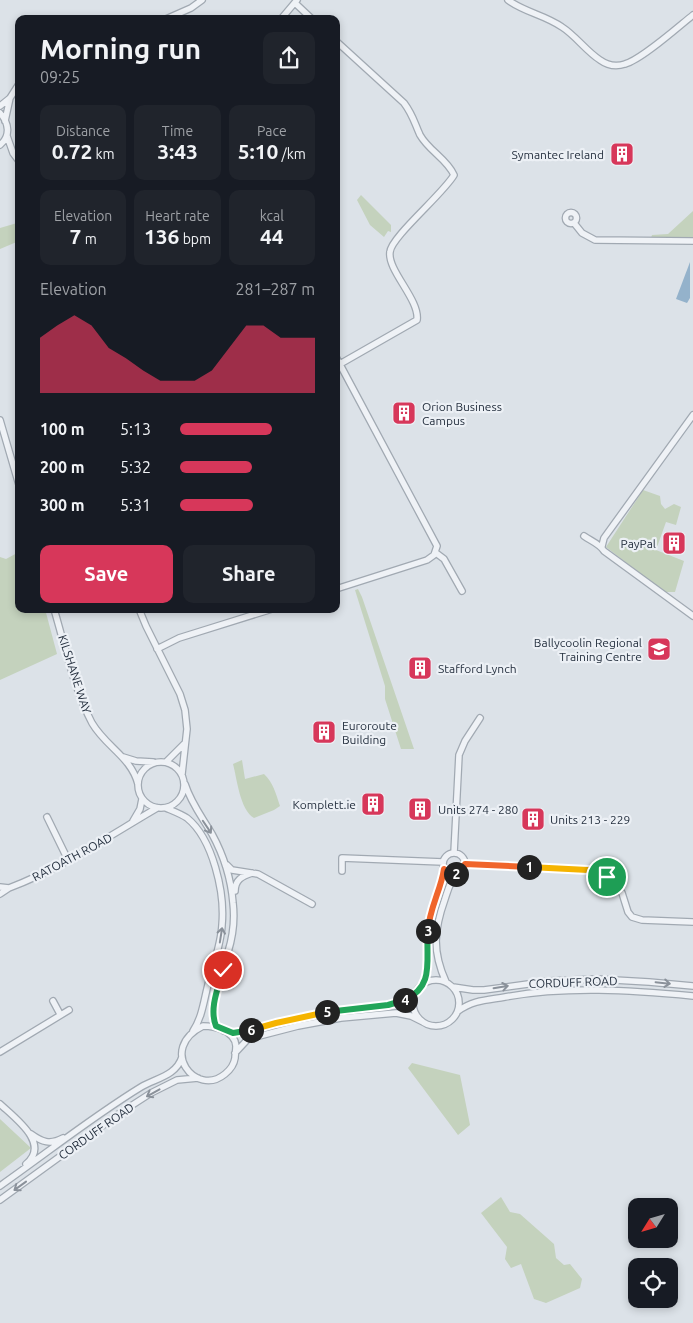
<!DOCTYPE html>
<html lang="en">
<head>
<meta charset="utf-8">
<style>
  :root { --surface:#171b24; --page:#20242c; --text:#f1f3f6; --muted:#9ea1a6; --accent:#d7375a }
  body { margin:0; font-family:Ubuntu,sans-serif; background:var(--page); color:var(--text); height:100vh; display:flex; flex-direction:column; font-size:19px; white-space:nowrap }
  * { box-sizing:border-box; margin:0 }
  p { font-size:16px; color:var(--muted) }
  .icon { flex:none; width:28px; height:28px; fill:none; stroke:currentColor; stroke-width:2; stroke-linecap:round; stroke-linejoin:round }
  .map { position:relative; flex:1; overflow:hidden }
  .side { position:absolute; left:15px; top:15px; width:325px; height:598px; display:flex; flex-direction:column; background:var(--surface); border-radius:10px; box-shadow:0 2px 8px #0003 }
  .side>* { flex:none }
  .needle { width:32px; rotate:233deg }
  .controls { position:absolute; left:628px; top:1198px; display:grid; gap:10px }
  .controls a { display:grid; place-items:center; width:50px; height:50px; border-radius:10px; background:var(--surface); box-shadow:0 2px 8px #0003; font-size:25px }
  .pin { position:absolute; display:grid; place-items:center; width:42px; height:42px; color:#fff; margin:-21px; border:2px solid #fff; border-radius:50%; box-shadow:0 1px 5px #0007 }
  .km { position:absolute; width:25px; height:25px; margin:-12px; border-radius:50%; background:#222; color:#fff; font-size:14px; line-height:25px; text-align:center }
  .round { display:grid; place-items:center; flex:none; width:52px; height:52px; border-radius:10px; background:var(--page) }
  .summary { display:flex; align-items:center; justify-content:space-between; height:85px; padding:0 25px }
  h1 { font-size:28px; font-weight:600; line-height:38px }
  .metrics { display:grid; grid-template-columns:repeat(3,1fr); gap:8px; height:85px; padding:5px 25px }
  .metrics div { display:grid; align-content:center; border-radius:10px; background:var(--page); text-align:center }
  .metrics b { font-size:21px; font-weight:600 }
  .metrics small { font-size:14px; font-weight:400 }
  .metrics p { font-size:14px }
  .chart { height:140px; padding:10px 25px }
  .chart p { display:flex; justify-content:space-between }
  .chart svg { width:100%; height:90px; margin-top:5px; fill:var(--accent); opacity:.7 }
  .button { display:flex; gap:10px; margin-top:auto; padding:10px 25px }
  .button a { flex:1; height:58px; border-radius:10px; background:var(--accent); color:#fff; font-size:20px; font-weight:600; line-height:58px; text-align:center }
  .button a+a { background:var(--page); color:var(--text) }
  ul { padding:0 25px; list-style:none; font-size:16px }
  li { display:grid; grid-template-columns:80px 60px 1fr; align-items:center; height:38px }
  li i { height:12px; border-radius:6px; background:var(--accent) }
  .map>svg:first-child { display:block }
  .green { fill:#c4d2bd }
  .water { fill:#94b2cb }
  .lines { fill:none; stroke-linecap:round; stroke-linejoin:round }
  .minor-casing { stroke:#a1a9b2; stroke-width:8 }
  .minor { stroke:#eff2f6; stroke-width:5.5 }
  .oneway { stroke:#8a919a }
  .split-1-casing { stroke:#fff; stroke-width:10 }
  .split-2-casing { stroke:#fff; stroke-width:10 }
  .split-3-casing { stroke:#fff; stroke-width:10 }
  .split-4-casing { stroke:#fff; stroke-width:10 }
  .split-5-casing { stroke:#fff; stroke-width:10 }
  .split-6-casing { stroke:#fff; stroke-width:10 }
  .split-7-casing { stroke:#fff; stroke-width:10 }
  .split-1 { stroke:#f5b400; stroke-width:6 }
  .split-2 { stroke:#f0652b; stroke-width:6 }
  .split-3 { stroke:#f0652b; stroke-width:6 }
  .split-4 { stroke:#22a559; stroke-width:6 }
  .split-5 { stroke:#22a559; stroke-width:6 }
  .split-6 { stroke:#f5b400; stroke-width:6 }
  .split-7 { stroke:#22a559; stroke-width:6 }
  .labels { text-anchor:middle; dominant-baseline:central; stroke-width:4.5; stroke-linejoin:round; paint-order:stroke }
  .poi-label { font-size:12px; fill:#25303f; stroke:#ecf0f5; text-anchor:start }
  .street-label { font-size:12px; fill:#25303f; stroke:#ecf0f5 }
</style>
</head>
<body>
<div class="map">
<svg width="693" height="1323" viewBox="0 0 693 1323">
  <rect width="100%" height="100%" fill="#dce2e8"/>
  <path class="green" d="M361 195 391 225V232L388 231 384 237 370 225 357 200Z
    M693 211V238H651L652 235 668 234Z
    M17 223 19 227V241L0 249V228Z
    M643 490 660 496 661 504 665 509 674 504 681 507 676 525 666 522 656 550 684 561 675 592H664L606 547Z
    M19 552V609H45L57 654 0 680V557L6 559Z
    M358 589 362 597 414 749H401L385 699V686L355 590Z
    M242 760 245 779 264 774C273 782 276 794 280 806L274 810 254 818C240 810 237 779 233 764Z
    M412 1063 460 1075 470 1125 458 1135 408 1068Z
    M0 1119 31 1148 0 1172Z
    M501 1197 510 1212 520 1214 554 1244 556 1258 564 1265 570 1264 582 1279 580 1288 546 1303 534 1299 521 1264 511 1268 505 1259 507 1247 481 1213Z"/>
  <path class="water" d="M690 262V298L687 303 676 299Z"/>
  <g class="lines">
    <g class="minor-casing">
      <path id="minor" d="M508 0C524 12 545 15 562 27 576 36 586 51 600 60 607 65 616 67 625 64 641 60 678 27 693 15
        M295 3 312 19
        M166 19 191 8 202 0
        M281 19 297 0
        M336 41 404 103C413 115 414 122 420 135 429 151 447 159 454 175 443 194 391 237 390 252 387 270 420 300 417 320L340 364
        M0 106 10 98 19 84
        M0 113C9 123 11 136 0 145
        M5 121 10 98
        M7 136 13 153 19 161
        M565.5 218a5.5 5.5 0 1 1 11 0a5.5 5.5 0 1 1-11 0Z
        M574 223 582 233 595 240 693 241
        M336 357 437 546 434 555 427 560 336 589
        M0 420 19 485
        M584 536C591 541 600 544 604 551L693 616
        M602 546 604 538 693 415
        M436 553 444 559 462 591
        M54 609C65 646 74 689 92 723 106 747 131 757 138 784
        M139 609 146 626 180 694 185 710 187 729 182 774
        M157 649 179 638 272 609
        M123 757 136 761 153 762
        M138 785a23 23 0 1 1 46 0a23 23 0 1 1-46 0Z
        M166 762 184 744
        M185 784C191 803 202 817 212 834 224 856 231 878 233 903 235 920 233 936 228 952 223 974 207 1005 216 1026
        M166 808C173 811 181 814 187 818 213 839 225 893 222 925 221 944 214 962 209 981 204 998 203 1016 193 1031
        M47 817 68 860
        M133 821 140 809 142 799
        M443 864a11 11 0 1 1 22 0a11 11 0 1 1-22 0Z
        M454 853 459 755 465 741 480 718
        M465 864H489L588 870 607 877 615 884 622 893 628 912 632 917 642 920 693 922
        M227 865 232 870 258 874 312 904
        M342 871V858L443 862
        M0 887 9 888 0 894
        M9 888C62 868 109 836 157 808
        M235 891C235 880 242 876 252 873
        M413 1003a23 23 0 1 1 46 0a23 23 0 1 1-46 0Z
        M446 982C432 951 434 930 445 899 448 890 450 881 457 874
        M424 983C432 965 425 945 428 925 431 906 442 889 444 869
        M453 987 473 990H484L550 981 597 979 649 982 693 986
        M53 1001 60 1014
        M458 1011C473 1000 487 1000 505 997 567 986 630 990 693 996
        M203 1026C215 1026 235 1031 236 1046 236 1050 235 1055 235 1058 234 1065 230 1070 225 1074 196 1098 157 1049 203 1026Z
        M224 1031 241 1033 301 1017 397 1003 408 998 416 992
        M0 1052 69 1010
        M235 1053 248 1039 298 1026 341 1018 396 1013 411 1016 423 1022
        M0 1104C15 1118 51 1144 26 1164
        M31 1134C42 1142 50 1145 63 1138
        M0 1186C47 1153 92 1117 141 1087 156 1078 176 1076 182 1057
        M0 1200 120 1113 151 1093 177 1080 198 1078"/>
    </g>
    <use href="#minor" class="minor"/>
  </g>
  <defs><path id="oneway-shaft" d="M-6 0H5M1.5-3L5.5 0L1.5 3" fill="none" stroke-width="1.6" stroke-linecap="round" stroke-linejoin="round" transform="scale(1.25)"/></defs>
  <g class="oneway">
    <use href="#oneway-shaft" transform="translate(207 827) rotate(56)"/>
    <use href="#oneway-shaft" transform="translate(221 935) rotate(-81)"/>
    <use href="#oneway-shaft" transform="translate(663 983) rotate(6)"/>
    <use href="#oneway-shaft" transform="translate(501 987) rotate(-9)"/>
    <use href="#oneway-shaft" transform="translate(153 1093) rotate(151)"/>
    <use href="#oneway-shaft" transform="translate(20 1186) rotate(144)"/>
  </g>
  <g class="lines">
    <g class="split-1-casing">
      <path id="split-1" d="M529 867 588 870 607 877"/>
    </g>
    <g class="split-2-casing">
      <path id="split-2" d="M456 874 462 871 465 864 529 867"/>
    </g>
    <g class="split-3-casing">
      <path id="split-3" d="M428 931C429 909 441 890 444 869L450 874H456"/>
    </g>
    <g class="split-4-casing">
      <path id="split-4" d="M405 1000C436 985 425 959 428 931"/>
    </g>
    <g class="split-5-casing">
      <path id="split-5" d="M327 1012 388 1005 405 1000"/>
    </g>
    <g class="split-6-casing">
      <path id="split-6" d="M251 1030 276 1023 327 1012"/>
    </g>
    <g class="split-7-casing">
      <path id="split-7" d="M223 970C218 988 209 1009 216 1026L233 1033 251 1030"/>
    </g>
    <use href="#split-1" class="split-1"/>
    <use href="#split-2" class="split-2"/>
    <use href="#split-3" class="split-3"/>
    <use href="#split-4" class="split-4"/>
    <use href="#split-5" class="split-5"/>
    <use href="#split-6" class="split-6"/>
    <use href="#split-7" class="split-7"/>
  </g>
  <defs>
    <g id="building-square" transform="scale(1.25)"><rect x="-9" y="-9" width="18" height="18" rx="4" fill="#d7375a" stroke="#ecf0f5"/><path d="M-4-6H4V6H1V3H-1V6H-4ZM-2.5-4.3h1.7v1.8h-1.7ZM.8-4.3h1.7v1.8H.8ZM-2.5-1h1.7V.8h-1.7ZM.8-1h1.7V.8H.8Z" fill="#fff"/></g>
    <g id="university-square" transform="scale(1.25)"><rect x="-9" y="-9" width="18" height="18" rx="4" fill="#d7375a" stroke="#ecf0f5"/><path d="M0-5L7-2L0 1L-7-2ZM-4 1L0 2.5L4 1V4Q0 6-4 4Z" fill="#fff"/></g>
  </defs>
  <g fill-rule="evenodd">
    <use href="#building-square" x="622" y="154"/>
    <use href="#building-square" x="404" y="413"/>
    <use href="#building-square" x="674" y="543"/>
    <use href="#university-square" x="659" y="649"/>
    <use href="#building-square" x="420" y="668"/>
    <use href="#building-square" x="324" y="732"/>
    <use href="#building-square" x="373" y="804"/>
    <use href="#building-square" x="420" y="809"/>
    <use href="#building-square" x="533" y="819"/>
  </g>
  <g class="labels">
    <g class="poi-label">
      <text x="604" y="154" text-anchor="end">Symantec Ireland</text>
      <text x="422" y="406">Orion Business<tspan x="422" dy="14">Campus</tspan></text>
      <text x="656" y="543" text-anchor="end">PayPal</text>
      <text x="642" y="642" text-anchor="end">Ballycoolin Regional<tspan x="642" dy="14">Training Centre</tspan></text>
      <text x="438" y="668">Stafford Lynch</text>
      <text x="342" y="725">Euroroute<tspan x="342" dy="14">Building</tspan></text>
      <text x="356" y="804" text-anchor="end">Komplett.ie</text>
      <text x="438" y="809">Units 274 - 280</text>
      <text x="550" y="819">Units 213 - 229</text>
    </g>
    <g class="street-label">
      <text transform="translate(75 674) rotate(72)">KILSHANE WAY</text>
      <text transform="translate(72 857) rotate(-28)">RATOATH ROAD</text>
      <text transform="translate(573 982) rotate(-2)">CORDUFF ROAD</text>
      <text transform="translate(96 1131) rotate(-35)">CORDUFF ROAD</text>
    </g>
  </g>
</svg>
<div class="controls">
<a><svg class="needle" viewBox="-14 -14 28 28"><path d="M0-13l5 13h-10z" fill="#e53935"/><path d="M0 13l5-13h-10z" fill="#9ea1a6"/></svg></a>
<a><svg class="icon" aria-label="locate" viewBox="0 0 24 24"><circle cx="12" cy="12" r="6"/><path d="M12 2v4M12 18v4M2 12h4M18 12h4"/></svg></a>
</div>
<div class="pin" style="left:607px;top:877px;background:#1e9e55"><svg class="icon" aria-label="arrive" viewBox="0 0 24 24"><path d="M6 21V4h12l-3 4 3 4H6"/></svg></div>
<div class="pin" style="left:223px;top:970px;background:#d93025"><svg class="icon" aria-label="check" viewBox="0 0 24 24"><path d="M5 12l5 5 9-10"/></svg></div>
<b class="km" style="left:529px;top:867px">1</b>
<b class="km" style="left:456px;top:874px">2</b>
<b class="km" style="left:428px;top:931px">3</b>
<b class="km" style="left:405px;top:1000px">4</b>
<b class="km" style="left:327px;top:1012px">5</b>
<b class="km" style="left:251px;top:1030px">6</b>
<section class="side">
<div class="summary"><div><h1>Morning run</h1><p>09:25</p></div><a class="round"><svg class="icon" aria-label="share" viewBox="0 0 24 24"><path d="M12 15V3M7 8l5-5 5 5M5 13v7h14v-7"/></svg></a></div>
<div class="metrics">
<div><p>Distance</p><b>0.72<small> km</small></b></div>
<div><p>Time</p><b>3:43</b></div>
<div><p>Pace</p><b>5:10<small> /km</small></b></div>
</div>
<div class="metrics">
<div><p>Elevation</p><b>7<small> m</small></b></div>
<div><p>Heart rate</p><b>136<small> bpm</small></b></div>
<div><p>kcal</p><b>44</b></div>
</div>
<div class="chart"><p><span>Elevation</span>281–287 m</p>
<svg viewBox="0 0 160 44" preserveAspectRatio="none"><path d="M0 44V17L10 11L20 6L30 11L40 22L50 27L60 33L70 38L80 38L90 38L100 33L110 22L120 11L130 11L140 17L150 17L160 17V44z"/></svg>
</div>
<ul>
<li><b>100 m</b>5:13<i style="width:68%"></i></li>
<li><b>200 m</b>5:32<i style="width:53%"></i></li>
<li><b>300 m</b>5:31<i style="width:54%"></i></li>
</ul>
<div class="button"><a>Save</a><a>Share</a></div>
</section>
</div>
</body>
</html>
